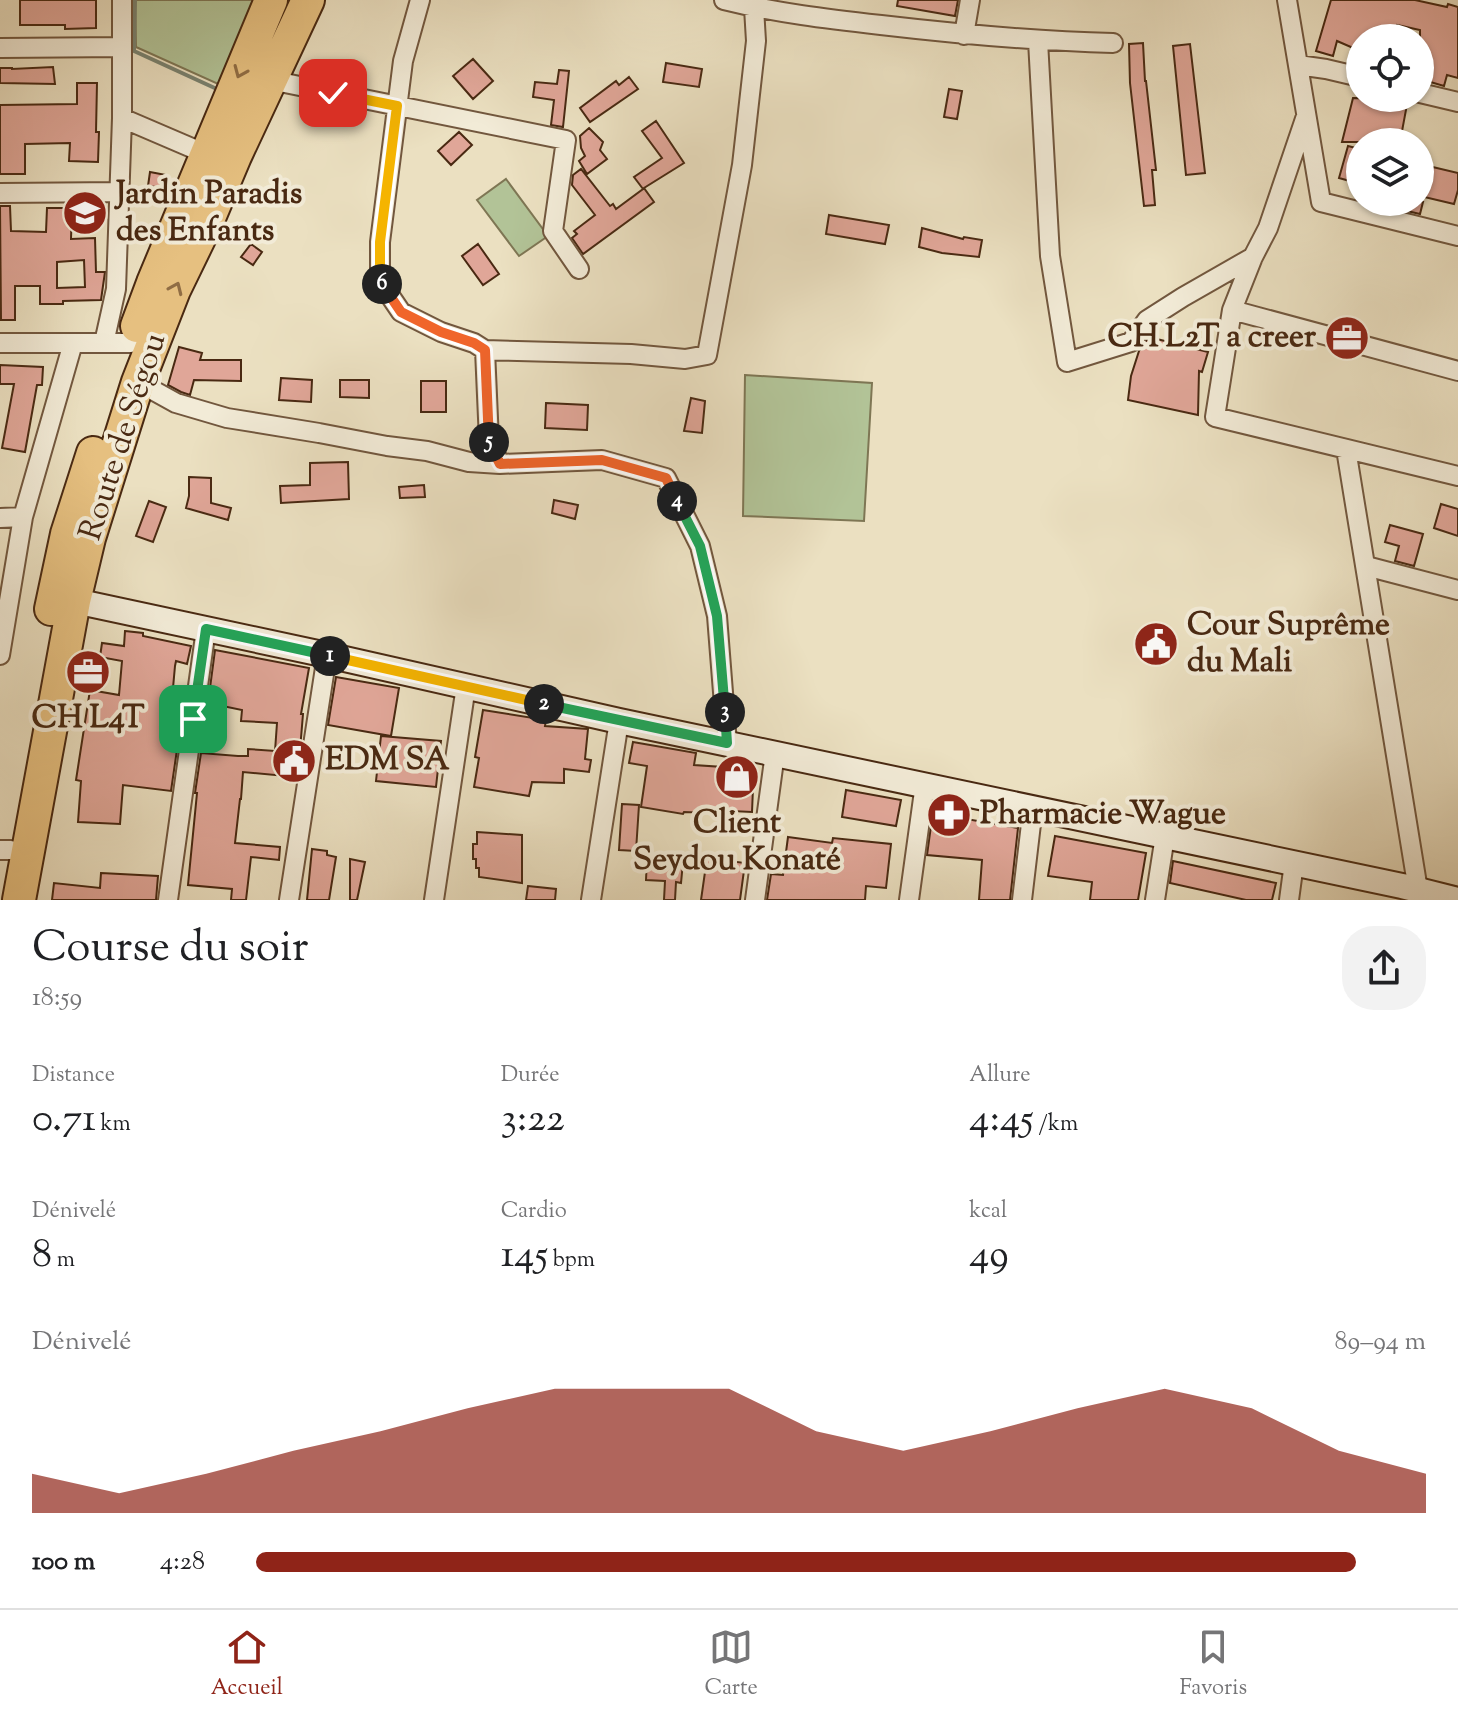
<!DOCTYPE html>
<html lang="fr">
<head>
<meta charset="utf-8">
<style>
  :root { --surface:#fff; --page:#f2f2f2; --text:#202124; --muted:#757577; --line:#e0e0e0; --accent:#8f2418 }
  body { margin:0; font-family:"Sorts Mill Goudy",serif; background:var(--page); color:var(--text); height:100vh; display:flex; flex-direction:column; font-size:30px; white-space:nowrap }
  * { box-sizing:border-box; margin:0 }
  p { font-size:26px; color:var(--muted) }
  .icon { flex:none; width:44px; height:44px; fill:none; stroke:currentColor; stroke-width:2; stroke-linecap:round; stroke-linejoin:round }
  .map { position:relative; height:900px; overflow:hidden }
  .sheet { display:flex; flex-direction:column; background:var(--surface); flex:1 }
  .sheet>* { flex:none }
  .fabs { position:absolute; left:1346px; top:24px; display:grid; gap:16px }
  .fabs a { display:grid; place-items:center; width:88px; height:88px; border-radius:50%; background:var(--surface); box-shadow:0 2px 6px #0004; font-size:40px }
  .pin { position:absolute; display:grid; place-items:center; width:68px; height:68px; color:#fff; margin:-34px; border-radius:16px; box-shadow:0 4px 12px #0006 }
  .km { position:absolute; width:40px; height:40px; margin:-20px; border-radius:50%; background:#222; color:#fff; font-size:22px; line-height:40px; text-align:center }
  .round { display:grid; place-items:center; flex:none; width:84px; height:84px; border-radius:32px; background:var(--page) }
  .head { display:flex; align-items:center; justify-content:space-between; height:136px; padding:0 32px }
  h1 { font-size:44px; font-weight:600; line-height:60px }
  .figures { display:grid; grid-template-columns:repeat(3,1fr); gap:12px; height:136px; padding:8px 32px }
  .figures div { display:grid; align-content:center }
  .figures b { font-size:40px; font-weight:600 }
  .figures small { font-size:22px; font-weight:400 }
  .figures p { font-size:22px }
  .chart { height:224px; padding:16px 32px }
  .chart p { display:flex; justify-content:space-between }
  .chart svg { width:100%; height:144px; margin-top:8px; fill:var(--accent); opacity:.7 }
  ul { padding:0 32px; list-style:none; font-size:26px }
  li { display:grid; grid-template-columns:128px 96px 1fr; align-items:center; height:60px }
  li i { height:20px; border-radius:10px; background:var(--accent) }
  .menu { display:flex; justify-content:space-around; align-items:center; height:112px; border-top:2px solid var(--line); background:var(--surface); font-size:22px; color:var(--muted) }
  .menu a { display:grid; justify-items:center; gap:4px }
  .menu .on { color:var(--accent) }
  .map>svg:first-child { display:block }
  .green { fill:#b2c397; stroke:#7e7654; stroke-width:2 }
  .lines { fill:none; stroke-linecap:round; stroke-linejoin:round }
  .stream { stroke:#798270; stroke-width:4 }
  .building { fill:#e0a698; stroke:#492912; stroke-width:2; fill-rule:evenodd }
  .street-casing { stroke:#72573e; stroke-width:22 }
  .secondary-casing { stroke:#492912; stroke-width:28 }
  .highway-casing { stroke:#492912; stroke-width:36 }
  .street { stroke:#f2ebd7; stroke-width:18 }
  .secondary { stroke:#f2ebd7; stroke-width:24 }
  .highway { stroke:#e6c080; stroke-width:32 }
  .oneway { stroke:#906d44 }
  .split-1-casing { stroke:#fff; stroke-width:16 }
  .split-2-casing { stroke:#fff; stroke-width:16 }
  .split-3-casing { stroke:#fff; stroke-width:16 }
  .split-4-casing { stroke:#fff; stroke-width:16 }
  .split-5-casing { stroke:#fff; stroke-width:16 }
  .split-6-casing { stroke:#fff; stroke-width:16 }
  .split-7-casing { stroke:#fff; stroke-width:16 }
  .split-1 { stroke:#22a559; stroke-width:10 }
  .split-2 { stroke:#f5b400; stroke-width:10 }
  .split-3 { stroke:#22a559; stroke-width:10 }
  .split-4 { stroke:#22a559; stroke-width:10 }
  .split-5 { stroke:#f0652b; stroke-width:10 }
  .split-6 { stroke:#f0652b; stroke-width:10 }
  .split-7 { stroke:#f5b400; stroke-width:10 }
  .labels { text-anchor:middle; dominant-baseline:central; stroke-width:8; stroke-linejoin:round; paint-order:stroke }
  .poi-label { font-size:32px; font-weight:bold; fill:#492912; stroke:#f2ebd7; text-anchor:start }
  .street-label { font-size:32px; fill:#492912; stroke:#f2ebd7 }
</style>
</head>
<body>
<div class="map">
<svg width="1458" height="900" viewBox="0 0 1458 900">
  <rect width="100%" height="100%" fill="#ebe0c1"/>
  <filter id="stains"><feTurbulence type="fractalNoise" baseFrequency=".0025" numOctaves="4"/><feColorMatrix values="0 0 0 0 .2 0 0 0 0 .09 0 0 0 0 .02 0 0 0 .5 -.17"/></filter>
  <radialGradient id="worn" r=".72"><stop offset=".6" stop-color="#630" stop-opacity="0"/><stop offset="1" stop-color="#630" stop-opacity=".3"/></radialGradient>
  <path class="green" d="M135 0H264L227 88 136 47Z
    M506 179 548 236 519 256 477 200Z
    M745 375 872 383 864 521 743 516Z"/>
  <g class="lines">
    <path class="stream" d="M135 0 134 51 219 90"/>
  </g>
  <path class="building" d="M20 0H96V28L65 29V25H20Z
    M898 0H958L955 16 897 6Z
    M1331 0H1415L1447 7 1448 4 1458 7V78L1447 75 1444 86 1420 79V30L1397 25 1391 38H1360V51L1337 41 1333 56 1316 51Z
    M1143 43 1145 81H1146L1156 170H1152L1155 205 1144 206 1130 83 1129 44Z
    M1190 44 1205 173 1186 175 1173 46Z
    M473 59 493 81 473 99 453 76Z
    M666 63 702 69 699 87 663 82Z
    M53 67 55 84 0 83V68H12V69Z
    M559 70 569 71 563 127 551 125 554 100 533 97 535 82 557 84Z
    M629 77 638 89 590 122 580 108 616 81 619 85Z
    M77 83H97L96 132H99L98 162 69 161 70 143 25 144V174H0V105L77 104Z
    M949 89 962 91 957 119 944 117Z
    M1353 98 1408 99 1400 142H1342Z
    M656 121 684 163 644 188 654 202 583 254 572 238 577 234 574 231 595 215 572 185 573 175 581 169 610 206 613 204 616 209 643 189 634 177 662 158 642 131Z
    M589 128 603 142 600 150 607 159 587 174 579 161 585 156 581 148 580 136Z
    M459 132 472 145 451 165 438 151Z
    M1348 146 1360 149V172L1357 183 1339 178Z
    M1420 164 1458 173V190L1454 204 1420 196Z
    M150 172 166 175 163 188 148 186Z
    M1377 202H1423L1420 214 1377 204Z
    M0 206H10L11 231 46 232 47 208H72L71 239 95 238 96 272H105L101 300 63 301V304H40V286H15V320H1ZM84 260 85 287 57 288V262Z
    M829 215 889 225 885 244 826 234Z
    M922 228 963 239 964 237 982 240 979 257 942 253 919 247Z
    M251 244 262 252 253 265 241 257Z
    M478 244 499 274 483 285 462 256Z
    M1149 337 1208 352 1202 372 1199 371 1198 415 1128 400 1131 376 1139 351Z
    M179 347 202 353 200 360H241V381L194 380 190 395 181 392 168 385Z
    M0 365 43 367 42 385H37L25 452 2 448 14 384H0Z
    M281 378 312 380 311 402 279 400Z
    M340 380H369V398L340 397Z
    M421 381H446V412H421Z
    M691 398 705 401 702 433 684 431Z
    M546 403 588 405 587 430 545 428Z
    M348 462 349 499 281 503 280 486 310 485V463Z
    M189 477 211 478V503L231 508 228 520 186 508 189 496Z
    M424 485 425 497 400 498 399 487Z
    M554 500 578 505 575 519 552 513Z
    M149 501 166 507 153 542 136 536Z
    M1441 504 1458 509V536L1434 528Z
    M1390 525 1423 534 1414 566 1395 561 1399 546 1385 542Z
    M125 631 143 633V636L191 646 187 664 176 661 175 666 173 688H177L176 700 184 701 171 791 123 785 120 824 78 822 81 781 76 780 90 690 119 695 122 661 100 657 102 643 124 646Z
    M215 650 309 668 301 714H303L300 750 296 777 243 772 241 799H240L235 843 280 847 279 860 251 857 246 900H231L232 889 188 885 197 793H195L201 753 238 756H248V749L275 751 277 723 241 721 242 710 208 703Z
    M336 677 399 688 391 736 328 725Z
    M483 710 546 720 545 726 588 729 585 759 591 760 589 772 564 769V783L532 782 529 796 474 787 479 758 475 757Z
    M381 736 441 741 436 787 376 781Z
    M633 742 696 753 694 765 753 769 751 788H753L752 812 711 810V813L684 812 683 814 641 807 647 766 629 763Z
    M846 790 901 800 896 826 842 817Z
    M622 804 639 805 636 851 619 850Z
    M933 811H966V819L1018 828 1010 900H979L982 860 927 855Z
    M477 832 522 835V883L479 877V868H476V859H473V844H477Z
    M1055 836 1146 853 1138 900H1090L1092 882 1048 876Z
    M788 837 832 843 833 838 891 844 886 888 866 886 865 900H767L771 874 783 875Z
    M312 849 327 851V855L336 857 329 900H307Z
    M659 857 679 858V861L683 862 681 883 676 882 675 900H664L665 881 646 880 647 858 659 859Z
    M707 858 745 863 740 900H701Z
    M350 859 365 862 357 900H350Z
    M1173 861 1276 883 1272 900H1246L1170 883Z
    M101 873 158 876 156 900H52L54 883 100 888Z
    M528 886 556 889 555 900H526Z"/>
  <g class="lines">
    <g class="street-casing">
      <path id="street" d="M420 0 403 61 380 242V281L401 312 441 332 474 343 485 350 489 441 500 464
        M724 0C776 13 828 19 881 25 958 34 1035 41 1113 43
        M1287 0 1321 202 1458 236
        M964 35 970 0
        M1038 41 1050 256 1067 362 1131 342 1147 320 1183 297 1253 257
        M0 48 122 47
        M1298 65 1326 69 1360 77
        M270 80 566 140 553 231 579 269
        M1420 93 1458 102
        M1306 116 1268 228 1253 257 1232 310 1215 417 1458 476
        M122 118 206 154
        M0 193 120 192
        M1232 310 1458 371
        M0 343H131
        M104 343 116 289 122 118V0
        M485 350 631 354 685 359 707 355 742 165 756 41 754 8
        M138 382 176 403 227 418 319 433 387 446 427 451 469 462 500 464 602 460 666 478 700 546 717 616 727 743
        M1346 449 1418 890
        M0 518 23 517
        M1366 566 1458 590
        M0 655 23 517 73 343
        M0 850H11
        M168 900 206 629
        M289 900 327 655
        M434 900 466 686
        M591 900 619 721
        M755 900 775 753
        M909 900 925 784
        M1022 900 1033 807
        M1155 900 1165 836
        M1289 900 1294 863"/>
    </g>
    <g class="secondary-casing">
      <path id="secondary" d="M61 598 327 655 619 721 1402 886 1458 900"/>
    </g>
    <g class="highway-casing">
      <path id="highway" d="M137 326 153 283 271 0
        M51 609 67 534 93 453
        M19 900 74 601 89 538 138 382 174 290 208 220 235 156 308 0"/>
    </g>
    <use href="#street" class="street"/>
    <use href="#secondary" class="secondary"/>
    <use href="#highway" class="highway"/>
  </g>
  <defs><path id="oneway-chevron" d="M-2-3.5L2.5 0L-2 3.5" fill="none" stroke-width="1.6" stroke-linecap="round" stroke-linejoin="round" transform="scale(2)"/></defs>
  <g class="oneway">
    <use href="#oneway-chevron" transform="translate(240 72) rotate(113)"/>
    <use href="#oneway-chevron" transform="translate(176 288) rotate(-66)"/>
  </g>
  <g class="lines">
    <g class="split-1-casing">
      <path id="split-1" d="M193 719 206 629 330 656"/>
    </g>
    <g class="split-2-casing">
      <path id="split-2" d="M330 656 544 704"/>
    </g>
    <g class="split-3-casing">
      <path id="split-3" d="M544 704 727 743 725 712"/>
    </g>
    <g class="split-4-casing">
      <path id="split-4" d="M677 501 700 546 717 616 725 712"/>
    </g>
    <g class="split-5-casing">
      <path id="split-5" d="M489 442 500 464 602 460 666 478 677 501"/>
    </g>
    <g class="split-6-casing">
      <path id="split-6" d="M382 284 401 312 441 332 474 343 485 350 489 442"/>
    </g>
    <g class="split-7-casing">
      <path id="split-7" d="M333 93 397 106 380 242V281L382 284"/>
    </g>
    <use href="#split-1" class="split-1"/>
    <use href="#split-2" class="split-2"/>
    <use href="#split-3" class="split-3"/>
    <use href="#split-4" class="split-4"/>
    <use href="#split-5" class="split-5"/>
    <use href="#split-6" class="split-6"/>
    <use href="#split-7" class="split-7"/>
  </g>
  <defs>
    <g id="school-disc" transform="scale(2.3)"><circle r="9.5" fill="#8f2418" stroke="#f2ebd7"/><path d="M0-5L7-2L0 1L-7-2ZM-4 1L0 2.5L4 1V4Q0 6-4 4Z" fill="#fff"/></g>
    <g id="office-disc" transform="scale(2.3)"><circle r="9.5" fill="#8f2418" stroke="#f2ebd7"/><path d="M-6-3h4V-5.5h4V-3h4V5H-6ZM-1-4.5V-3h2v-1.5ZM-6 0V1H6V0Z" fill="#fff"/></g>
    <g id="civic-disc" transform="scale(2.3)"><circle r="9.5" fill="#8f2418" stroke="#f2ebd7"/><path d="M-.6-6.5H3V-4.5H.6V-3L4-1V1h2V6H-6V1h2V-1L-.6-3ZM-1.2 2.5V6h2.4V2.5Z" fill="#fff"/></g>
    <g id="shop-disc" transform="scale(2.3)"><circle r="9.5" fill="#8f2418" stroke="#f2ebd7"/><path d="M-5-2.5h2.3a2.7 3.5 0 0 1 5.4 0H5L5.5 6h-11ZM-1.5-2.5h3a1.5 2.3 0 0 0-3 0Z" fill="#fff"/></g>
    <g id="pharmacy-disc" transform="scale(2.3)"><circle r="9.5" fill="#8f2418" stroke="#f2ebd7"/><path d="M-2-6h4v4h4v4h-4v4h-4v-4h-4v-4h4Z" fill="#fff"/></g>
  </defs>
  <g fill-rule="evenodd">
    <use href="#school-disc" x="85" y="213"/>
    <use href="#office-disc" x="1347" y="338"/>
    <use href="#civic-disc" x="1156" y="644"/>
    <use href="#office-disc" x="88" y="672"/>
    <use href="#civic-disc" x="294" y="761"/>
    <use href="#shop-disc" x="737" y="777"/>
    <use href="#pharmacy-disc" x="949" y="815"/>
  </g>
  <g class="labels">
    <g class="poi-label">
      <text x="116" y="195">Jardin Paradis<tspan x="116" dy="37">des Enfants</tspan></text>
      <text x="1316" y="338" text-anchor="end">CH L2T a creer</text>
      <text x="1187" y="626">Cour Suprême<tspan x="1187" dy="37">du Mali</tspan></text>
      <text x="88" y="719" text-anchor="middle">CH L4T</text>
      <text x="325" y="761">EDM SA</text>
      <text x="980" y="815">Pharmacie Wague</text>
      <text x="737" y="824" text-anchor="middle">Client<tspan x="737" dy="37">Seydou Konaté</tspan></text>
    </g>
    <g class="street-label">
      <text transform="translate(124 437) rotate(-72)">Route de Ségou</text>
    </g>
  </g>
  <rect width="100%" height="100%" filter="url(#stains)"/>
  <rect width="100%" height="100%" fill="url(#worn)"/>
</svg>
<div class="fabs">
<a><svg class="icon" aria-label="locate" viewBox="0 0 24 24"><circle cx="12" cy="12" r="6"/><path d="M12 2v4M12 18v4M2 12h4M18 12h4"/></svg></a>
<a><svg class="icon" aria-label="layers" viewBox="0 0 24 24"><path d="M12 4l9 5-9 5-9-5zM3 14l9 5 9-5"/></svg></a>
</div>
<div class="pin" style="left:193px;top:719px;background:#1e9e55"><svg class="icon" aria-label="arrive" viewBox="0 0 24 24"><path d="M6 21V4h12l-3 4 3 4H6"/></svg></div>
<div class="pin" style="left:333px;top:93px;background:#d93025"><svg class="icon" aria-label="check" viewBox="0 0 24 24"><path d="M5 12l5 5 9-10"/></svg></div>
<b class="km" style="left:330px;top:656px">1</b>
<b class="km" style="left:544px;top:704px">2</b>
<b class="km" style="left:725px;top:712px">3</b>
<b class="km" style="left:677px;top:501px">4</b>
<b class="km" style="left:489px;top:442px">5</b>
<b class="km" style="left:382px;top:284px">6</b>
</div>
<section class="sheet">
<div class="head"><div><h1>Course du soir</h1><p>18:59</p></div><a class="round"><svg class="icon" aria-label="share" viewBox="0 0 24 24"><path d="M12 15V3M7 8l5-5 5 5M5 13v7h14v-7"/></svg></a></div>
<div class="figures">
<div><p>Distance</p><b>0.71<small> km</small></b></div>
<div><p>Durée</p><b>3:22</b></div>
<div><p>Allure</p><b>4:45<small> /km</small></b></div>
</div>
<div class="figures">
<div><p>Dénivelé</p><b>8<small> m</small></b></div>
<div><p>Cardio</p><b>145<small> bpm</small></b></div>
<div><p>kcal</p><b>49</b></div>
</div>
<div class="chart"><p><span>Dénivelé</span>89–94 m</p>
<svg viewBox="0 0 160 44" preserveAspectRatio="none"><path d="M0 44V32L10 38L20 32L30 25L40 19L50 12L60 6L70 6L80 6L90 19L100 25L110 19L120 12L130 6L140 12L150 25L160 32V44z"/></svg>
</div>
<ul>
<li><b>100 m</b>4:28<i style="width:94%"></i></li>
</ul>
</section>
<nav class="menu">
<a class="on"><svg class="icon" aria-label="home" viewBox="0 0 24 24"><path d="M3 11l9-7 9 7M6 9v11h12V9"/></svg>Accueil</a>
<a><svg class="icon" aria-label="map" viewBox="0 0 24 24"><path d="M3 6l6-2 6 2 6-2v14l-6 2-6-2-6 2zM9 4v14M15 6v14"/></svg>Carte</a>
<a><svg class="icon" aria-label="saved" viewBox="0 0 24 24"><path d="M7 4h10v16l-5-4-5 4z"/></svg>Favoris</a>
</nav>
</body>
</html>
